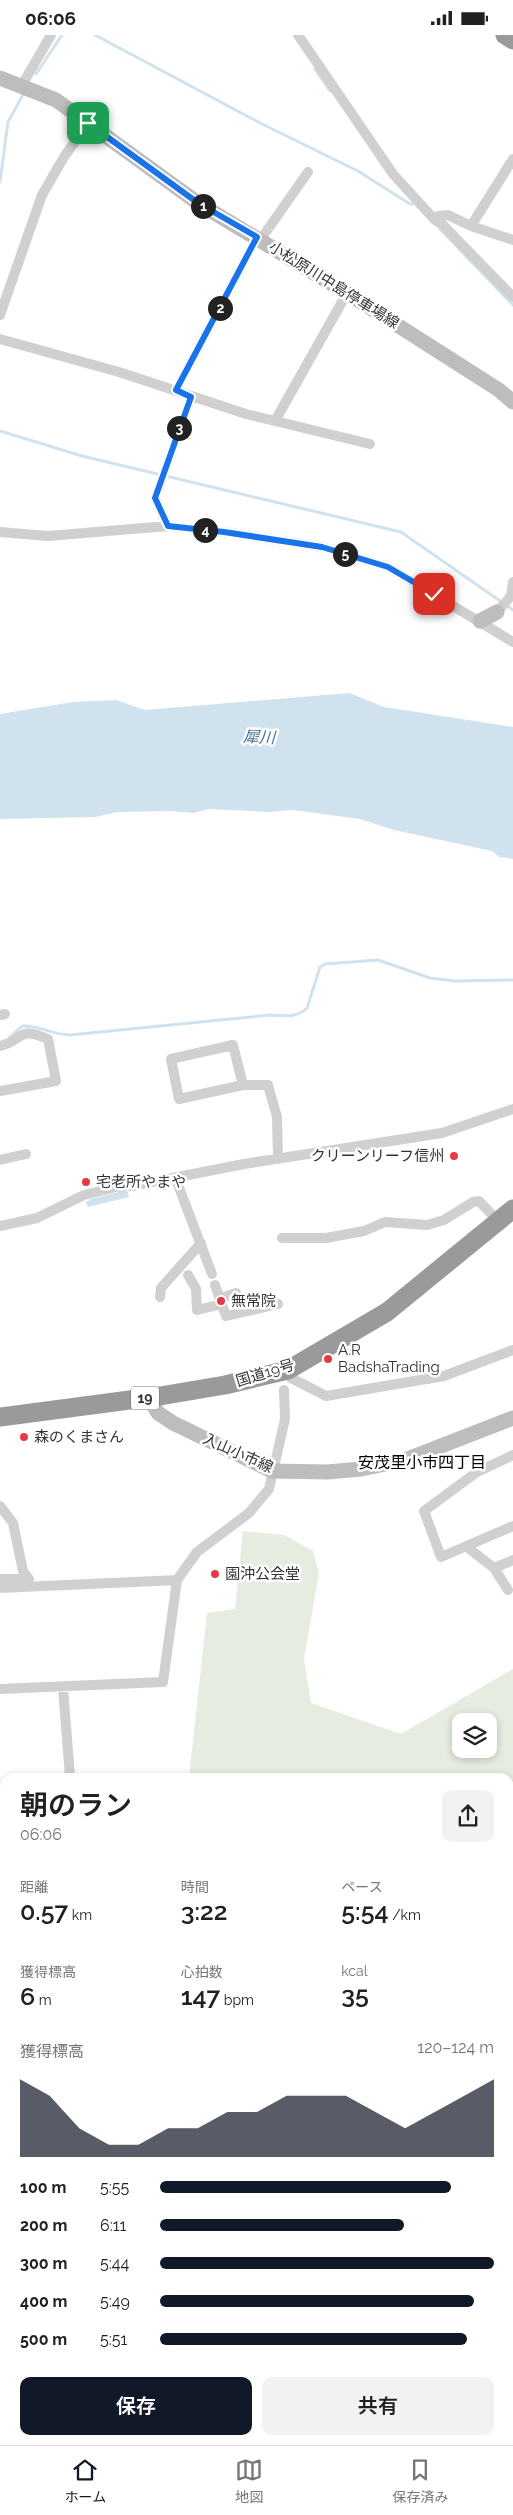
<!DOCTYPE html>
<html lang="ja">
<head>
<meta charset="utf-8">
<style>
  :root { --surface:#fff; --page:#f2f2f2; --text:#202124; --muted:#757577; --line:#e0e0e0; --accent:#111827 }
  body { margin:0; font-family:Raleway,"Noto Sans JP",sans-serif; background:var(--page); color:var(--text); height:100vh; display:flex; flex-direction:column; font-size:19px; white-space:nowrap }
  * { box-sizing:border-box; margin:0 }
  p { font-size:16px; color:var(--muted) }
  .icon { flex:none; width:28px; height:28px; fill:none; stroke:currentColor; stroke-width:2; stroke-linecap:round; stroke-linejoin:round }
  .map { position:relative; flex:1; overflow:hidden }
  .panel { position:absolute; left:0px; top:1738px; width:514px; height:672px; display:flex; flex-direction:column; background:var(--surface); border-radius:15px 15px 0 0; box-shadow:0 2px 8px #0003 }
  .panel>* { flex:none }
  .controls { position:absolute; left:452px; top:1678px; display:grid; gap:10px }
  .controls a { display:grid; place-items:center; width:45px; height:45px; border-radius:10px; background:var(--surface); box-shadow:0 2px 8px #0003; font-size:25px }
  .pin { position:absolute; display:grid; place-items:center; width:42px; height:42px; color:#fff; margin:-21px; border-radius:10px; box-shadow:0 2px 8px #0006 }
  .km { position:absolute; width:25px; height:25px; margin:-12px; border-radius:50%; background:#222; color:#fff; font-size:14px; line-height:25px; text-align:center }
  .round { display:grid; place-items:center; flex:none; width:52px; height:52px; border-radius:10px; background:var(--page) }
  .summary { display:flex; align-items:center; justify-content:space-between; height:85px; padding:0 20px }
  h1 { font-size:28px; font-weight:600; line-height:38px }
  .metrics { display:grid; grid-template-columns:repeat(3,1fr); gap:8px; height:85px; padding:5px 20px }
  .metrics div { display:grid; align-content:center }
  .metrics b { font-size:25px; font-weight:600 }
  .metrics small { font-size:14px; font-weight:400 }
  .metrics p { font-size:14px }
  .chart { height:140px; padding:10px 20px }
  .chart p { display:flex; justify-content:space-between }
  .chart svg { width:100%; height:90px; margin-top:5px; fill:var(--accent); opacity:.7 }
  .cta { display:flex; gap:10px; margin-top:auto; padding:10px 20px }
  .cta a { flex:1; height:58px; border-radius:10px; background:var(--accent); color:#fff; font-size:20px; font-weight:600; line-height:58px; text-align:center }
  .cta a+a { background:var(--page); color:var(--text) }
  ul { padding:0 20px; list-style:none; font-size:16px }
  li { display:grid; grid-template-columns:80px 60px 1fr; align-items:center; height:38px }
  li i { height:12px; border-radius:6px; background:var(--accent) }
  .status { display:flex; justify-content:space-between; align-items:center; height:35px; padding:0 25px; background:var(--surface); direction:ltr }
  .status svg { height:14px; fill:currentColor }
  .dock { display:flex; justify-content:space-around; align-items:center; height:70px; border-top:1px solid var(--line); background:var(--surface); font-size:14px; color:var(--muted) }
  .dock a { display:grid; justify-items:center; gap:2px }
  .dock .selected { color:var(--accent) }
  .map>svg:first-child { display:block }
  .green { fill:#e6ecdf; fill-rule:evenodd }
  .water { fill:#cfe2ee }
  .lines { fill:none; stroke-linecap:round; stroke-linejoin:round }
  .stream { stroke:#cfe2ee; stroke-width:3 }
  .street { stroke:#d0d0d0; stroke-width:10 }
  .secondary { stroke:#bdbdbd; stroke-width:15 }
  .highway { stroke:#9a9a9a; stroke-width:19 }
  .route-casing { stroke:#fff; stroke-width:10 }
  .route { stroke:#1a73e8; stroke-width:6 }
  .poi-dot { fill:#e63946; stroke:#fff; stroke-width:2 }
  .labels { text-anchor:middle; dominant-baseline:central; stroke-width:5; stroke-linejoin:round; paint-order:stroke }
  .shield { fill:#fff; stroke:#707070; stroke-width:1 }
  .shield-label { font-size:14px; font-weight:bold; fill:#333 }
  .street-label { font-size:15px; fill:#333; stroke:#fff }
  .poi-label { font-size:15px; fill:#333; stroke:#fff; text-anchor:start }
  .water-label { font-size:16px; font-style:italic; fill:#3f7597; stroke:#fff }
  .neighbourhood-label { font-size:16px; fill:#000; stroke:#fff }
</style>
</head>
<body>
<div class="status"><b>06:06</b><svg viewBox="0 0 49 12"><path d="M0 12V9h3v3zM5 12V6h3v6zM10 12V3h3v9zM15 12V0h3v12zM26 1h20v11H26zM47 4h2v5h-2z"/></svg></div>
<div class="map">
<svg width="513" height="2410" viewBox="0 0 513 2410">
  <rect width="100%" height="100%" fill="#fff"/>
  <path class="green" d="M243 1496 284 1500 313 1516 319 1538 304 1624 311 1668 401 1699 513 1634V2410H0V2077H5V2405H509V1742H189L207 1578 235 1574ZM461 1686H489V1714H461Z
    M5 1845V1937L0 1944V1848Z"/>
  <path class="water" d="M349 658 384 672 513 692V824L499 822 492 816 394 795 360 784 293 775 269 777 209 774 193 778 172 776 118 777 95 782 0 784V679L73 667 116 665 145 675Z
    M123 1156 128 1157 129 1162 88 1172 86 1167 91 1164Z"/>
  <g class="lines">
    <path class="stream" d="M95 0 260 88 358 136 410 169H413
      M315 34 330 56
      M36 39 62 0
      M0 147 8 87 25 56
      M440 194 513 270
      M0 396 82 421 401 497 513 575
      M10 1002 22 991C39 990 53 1000 70 1000L270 980C284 981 297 983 307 973L320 932 325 929 378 925 430 943 455 946 513 945"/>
    <path class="street" d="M298 0 393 139 434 184 443 190 513 262
      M22 50 51 0
      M434 184 438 181 448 180 471 191 513 124
      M471 191 513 205
      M261 204 308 137
      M0 280 42 160 64 122 88 88
      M0 304 119 337 246 379 370 409
      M176 355 257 202
      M275 386 347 258
      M168 491 155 463 191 362
      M0 497 48 501 168 491 224 497 322 512 388 532 513 607
      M497 577 511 561 513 547
      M0 980 5 979
      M0 1011C24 1006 16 990 48 1004L56 1046 0 1056
      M243 1050 233 1010 171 1024 179 1064 243 1050H268L277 1082 278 1124
      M0 1125 26 1119
      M175 1142 212 1239
      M0 1191 37 1183 84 1160 116 1152 132 1151 244 1129 442 1098 513 1074
      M282 1203H326L364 1196 385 1187 427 1190 444 1185 473 1167 479 1166 499 1187
      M188 1240 196 1254 197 1275 222 1269
      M215 1250 226 1281 278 1269
      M160 1262 161 1253 201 1208
      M220 1263 236 1258
      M288 1335 291 1343 326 1361 444 1341 513 1315
      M513 1420 477 1437 424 1476 441 1522 513 1491
      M0 1471 13 1488 23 1536 29 1544H0
      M467 1512 494 1533 513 1525
      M494 1533 508 1555
      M0 1553 177 1545
      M63 1653 70 1742
      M0 1654 163 1647 177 1545 197 1517 249 1478 269 1454 285 1384 284 1355
      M0 1801H5"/>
    <path class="secondary" d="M0 43 56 65 198 168 347 258 499 355 513 367
      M480 586 497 577
      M149 1363 158 1378 173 1388 272 1436 327 1437 361 1434 405 1425 513 1383"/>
    <path class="highway" d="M505 0 513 5
      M0 1382 160 1361 225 1350 288 1335 387 1277 513 1174"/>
  </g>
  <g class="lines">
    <g class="route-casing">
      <path id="route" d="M88 88 198 168 257 202 176 355 191 362 155 463 168 491 224 497 322 512 388 532 434 559"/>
    </g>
    <use href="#route" class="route"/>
  </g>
  <g class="poi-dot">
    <circle cx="454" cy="1121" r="5"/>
    <circle cx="86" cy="1147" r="5"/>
    <circle cx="221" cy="1266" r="5"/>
    <circle cx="328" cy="1324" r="5"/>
    <circle cx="24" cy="1402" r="5"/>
    <circle cx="215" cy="1539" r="5"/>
  </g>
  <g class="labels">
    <rect class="shield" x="131" y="1351.5" width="28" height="23" rx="4"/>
    <g class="shield-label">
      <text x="145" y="1363">19</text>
    </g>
    <g class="street-label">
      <text transform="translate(334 250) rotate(32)">小松原川中島停車場線</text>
      <text transform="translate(265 1338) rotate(-17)">国道19号</text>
      <text transform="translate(238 1418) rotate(24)">入山小市線</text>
    </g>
    <g class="poi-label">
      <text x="444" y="1121" text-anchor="end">クリーンリーフ信州</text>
      <text x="96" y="1147">宅老所やまや</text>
      <text x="231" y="1266">無常院</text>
      <text x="338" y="1315">A.R<tspan x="338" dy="17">BadshaTrading</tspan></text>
      <text x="34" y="1402">森のくまさん</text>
      <text x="225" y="1539">園沖公会堂</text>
    </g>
    <g class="water-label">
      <text transform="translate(259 702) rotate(3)">犀川</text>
    </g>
    <g class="neighbourhood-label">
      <text x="422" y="1427">安茂里小市四丁目</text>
    </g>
  </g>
</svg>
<div class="controls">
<a><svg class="icon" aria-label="layers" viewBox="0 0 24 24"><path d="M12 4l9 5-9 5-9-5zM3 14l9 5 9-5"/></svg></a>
</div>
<div class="pin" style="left:88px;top:88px;background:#1e9e55"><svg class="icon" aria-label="arrive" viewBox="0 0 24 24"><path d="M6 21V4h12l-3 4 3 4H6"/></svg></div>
<div class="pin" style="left:434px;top:559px;background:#d93025"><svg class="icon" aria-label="check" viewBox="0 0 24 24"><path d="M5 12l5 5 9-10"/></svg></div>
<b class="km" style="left:203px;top:171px">1</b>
<b class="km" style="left:220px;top:273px">2</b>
<b class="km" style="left:179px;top:393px">3</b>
<b class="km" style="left:205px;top:495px">4</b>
<b class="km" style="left:345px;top:519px">5</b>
<section class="panel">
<div class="summary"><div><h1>朝のラン</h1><p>06:06</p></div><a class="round"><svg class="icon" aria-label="share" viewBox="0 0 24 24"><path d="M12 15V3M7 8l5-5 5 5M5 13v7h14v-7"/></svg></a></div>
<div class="metrics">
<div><p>距離</p><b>0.57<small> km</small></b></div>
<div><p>時間</p><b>3:22</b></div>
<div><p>ペース</p><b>5:54<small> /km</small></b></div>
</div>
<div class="metrics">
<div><p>獲得標高</p><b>6<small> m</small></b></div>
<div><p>心拍数</p><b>147<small> bpm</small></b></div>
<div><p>kcal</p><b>35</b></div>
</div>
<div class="chart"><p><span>獲得標高</span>120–124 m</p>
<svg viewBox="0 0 160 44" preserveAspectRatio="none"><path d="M0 44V6L10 14L20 30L30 38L40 38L50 30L60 30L70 22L80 22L90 14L100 14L110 14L120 22L130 30L140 22L150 14L160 6V44z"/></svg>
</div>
<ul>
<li><b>100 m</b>5:55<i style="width:87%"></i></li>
<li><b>200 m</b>6:11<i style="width:73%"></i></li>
<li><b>300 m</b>5:44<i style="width:100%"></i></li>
<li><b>400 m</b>5:49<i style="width:94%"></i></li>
<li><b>500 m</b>5:51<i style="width:92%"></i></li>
</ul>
<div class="cta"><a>保存</a><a>共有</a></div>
</section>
</div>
<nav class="dock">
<a class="selected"><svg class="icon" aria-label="home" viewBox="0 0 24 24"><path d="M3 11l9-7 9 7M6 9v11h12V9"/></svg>ホーム</a>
<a><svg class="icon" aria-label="map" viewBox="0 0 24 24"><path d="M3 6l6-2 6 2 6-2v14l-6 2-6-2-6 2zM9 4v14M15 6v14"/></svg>地図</a>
<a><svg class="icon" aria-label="saved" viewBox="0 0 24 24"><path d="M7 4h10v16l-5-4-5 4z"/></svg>保存済み</a>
</nav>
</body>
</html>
